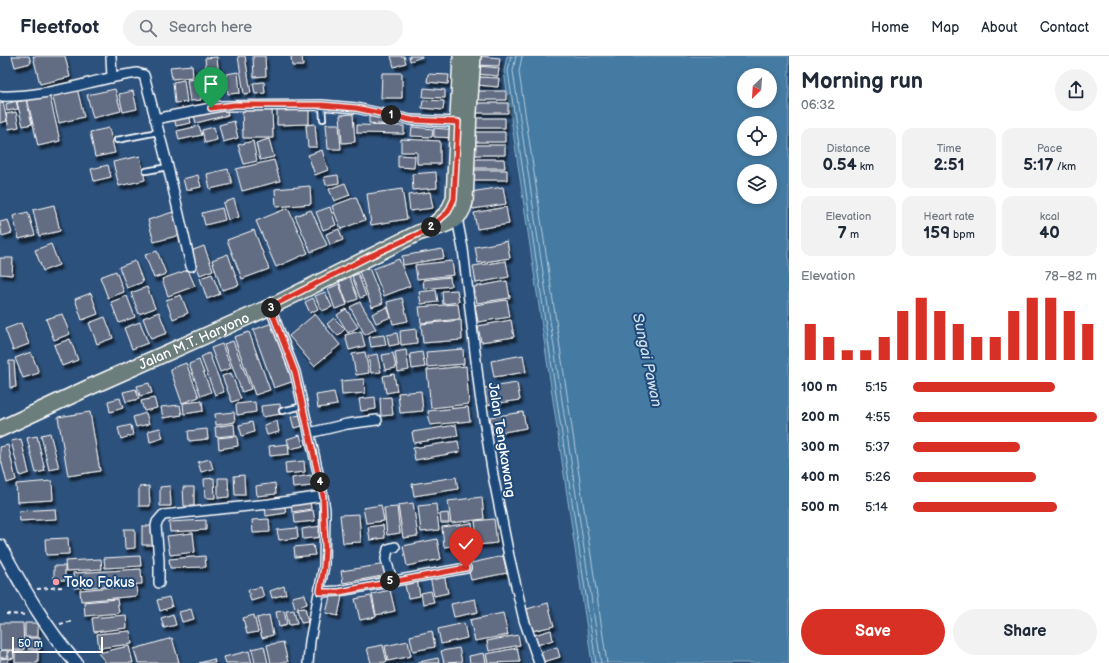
<!DOCTYPE html>
<html lang="en">
<head>
<meta charset="utf-8">
<style>
  :root { --surface:#fff; --page:#f2f2f3; --text:#1f2937; --muted:#747a83; --line:#e0e1e3; --accent:#d93025 }
  body { margin:0; font-family:"Balsamiq Sans",sans-serif; background:var(--page); color:var(--text); height:100vh; display:flex; flex-direction:column; font-size:15px; white-space:nowrap }
  * { box-sizing:border-box; margin:0 }
  p { font-size:13px; color:var(--muted) }
  .icon { flex:none; width:22px; height:22px; fill:none; stroke:currentColor; stroke-width:2; stroke-linecap:round; stroke-linejoin:round }
  .map { position:relative; flex:1; overflow:hidden }
  .side { display:flex; flex-direction:column; background:var(--surface); width:320px }
  .side>* { flex:none }
  .needle { width:26px; rotate:205deg }
  .buttons { position:absolute; left:737px; top:12px; display:grid; gap:8px }
  .buttons a { display:grid; place-items:center; width:40px; height:40px; border-radius:50%; background:var(--surface); box-shadow:0 2px 6px #0003; font-size:20px }
  .scale { position:absolute; left:12px; bottom:10px; width:91px; box-sizing:border-box; padding-left:4px; border:2px solid #fff; border-top:0; font-size:11px; line-height:14px; white-space:nowrap; color:#fff; -webkit-text-stroke:3px #1f4a7a; paint-order:stroke }
  .pin { position:absolute; display:grid; place-items:center; width:34px; height:34px; color:#fff; margin:-41px -17px; border-radius:50% 50% 50% 0; rotate:-45deg; box-shadow:0 0 4px #0007 }
  .pin .icon { rotate:45deg }
  .km { position:absolute; width:20px; height:20px; margin:-10px; border-radius:50%; background:#222; color:#fff; font-size:11px; line-height:20px; text-align:center }
  .round { display:grid; place-items:center; flex:none; width:42px; height:42px; border-radius:21px; background:var(--page) }
  .head { display:flex; align-items:center; justify-content:space-between; height:68px; padding:0 12px }
  h1 { font-size:22px; font-weight:700; line-height:30px }
  .metrics { display:grid; grid-template-columns:repeat(3,1fr); gap:6px; height:68px; padding:4px 12px }
  .metrics div { display:grid; align-content:center; border-radius:10px; background:var(--page); text-align:center }
  .metrics b { font-size:17px; font-weight:700 }
  .metrics small { font-size:11px; font-weight:400 }
  .metrics p { font-size:11px }
  .chart { height:112px; padding:8px 12px }
  .chart p { display:flex; justify-content:space-between }
  .chart svg { width:100%; height:72px; margin-top:4px; stroke:var(--accent); stroke-width:6 }
  .action { display:flex; gap:8px; margin-top:auto; padding:8px 12px }
  .action a { flex:1; height:46px; border-radius:24px; background:var(--accent); color:#fff; font-size:16px; font-weight:700; line-height:46px; text-align:center }
  .action a+a { background:var(--page); color:var(--text) }
  ul { padding:0 12px; list-style:none; font-size:13px }
  li { display:grid; grid-template-columns:64px 48px 1fr; align-items:center; height:30px }
  li i { height:10px; border-radius:5px; background:var(--accent) }
  header { display:flex; align-items:center; gap:24px; box-sizing:border-box; height:56px; padding:0 20px; background:var(--surface); border-bottom:1px solid var(--line) }
  header strong { font-size:19px }
  nav { display:flex; gap:22px; margin-inline-start:auto; font-size:14px }
  .search { width:280px; height:36px; background:var(--page); display:flex; align-items:center; gap:10px; box-sizing:border-box; padding:0 14px; border-radius:22px; color:var(--muted); font-size:15px }
  main { display:flex; flex:1; min-height:0 }
  .map>svg:first-child { display:block }
  .water { fill:#447aa2; stroke:#8fafc7; fill-rule:evenodd }
  .lines { fill:none; stroke-linecap:round; stroke-linejoin:round }
  .shore { stroke:#b4cada; stroke-width:1 }
  .building { fill:#626c82; stroke:#fff; filter:url(#shadow) }
  .service-casing { stroke:#fff; stroke-width:8 }
  .minor-casing { stroke:#fff; stroke-width:12 }
  .tertiary-casing { stroke:#fff; stroke-width:15 }
  .primary-casing { stroke:#fff; stroke-width:18 }
  .path { stroke:#fff; stroke-width:2; stroke-dasharray:4 3; stroke-linecap:butt }
  .service { stroke:#1f4a7a; stroke-width:4.5 }
  .minor { stroke:#1f4a7a; stroke-width:9 }
  .tertiary { stroke:#1f4a7a; stroke-width:12 }
  .primary { stroke:#6c7e7c; stroke-width:15 }
  .route-casing { stroke:#fff; stroke-width:8 }
  .route { stroke:#d93025; stroke-width:5 }
  .poi-dot { fill:#ff9aa2; stroke:#1f4a7a; stroke-width:1.5 }
  .labels { text-anchor:middle; dominant-baseline:central; stroke-width:4; stroke-linejoin:round; paint-order:stroke }
  .street-label { font-size:14px; fill:#fff; stroke:#1f4a7a }
  .poi-label { font-size:14px; fill:#fff; stroke:#1f4a7a; text-anchor:start }
  .water-label { font-size:15px; font-style:italic; fill:#d0dee8; stroke:#1f4a7a }
</style>
</head>
<body>
<header>
<strong>Fleetfoot</strong>
<div class="search"><svg class="icon" aria-label="search" viewBox="0 0 24 24"><circle cx="10" cy="10" r="6"/><path d="M15 15l6 6"/></svg>Search here</div>
<nav><a>Home</a><a>Map</a><a>About</a><a>Contact</a></nav>
</header>
<main>
<div class="map">
<svg width="789" height="607" viewBox="0 0 789 607">
  <defs>
    <filter id="shadow"><feDropShadow dx="2.5" dy="4" stdDeviation="1" flood-color="#0009"/></filter>
  </defs>
  <rect width="100%" height="100%" fill="#2c517c"/>
  <filter id="ink" filterUnits="userSpaceOnUse"><feTurbulence type="fractalNoise" baseFrequency=".025" numOctaves="2"/><feDisplacementMap in="SourceGraphic" scale="8" xChannelSelector="R" yChannelSelector="G"/><feConvolveMatrix kernelMatrix="1 2 1 2 8 2 1 2 1" color-interpolation-filters="sRGB"/></filter>
  <g filter="url(#ink)">
    <path class="water" d="M507 0H789V607H592L504 15ZM744 19H770V45H744ZM744 67H770V93H744ZM744 115H770V141H744Z"/>
    <g class="lines">
      <path class="shore" d="M511 0 508 15 596 607
        M516 0 513 15 601 607
        M522 0 519 16 607 607"/>
    </g>
    <path class="building" d="M12 0H29L31 7 15 11Z
      M33 0H65L70 21 40 28Z
      M238 0H245L251 37 244 38Z
      M253 0H265L266 20 254 21Z
      M291 0H302L303 10H292Z
      M391 0H404L406 7 394 11Z
      M409 0H422V1L410 5Z
      M479 0 500 2 499 10 478 9Z
      M217 1 219 22 207 23 205 2Z
      M192 9 193 21 172 23 170 11Z
      M478 10 499 12 498 20 477 18Z
      M238 16 240 37 228 38 226 18Z
      M382 17H402V42H381Z
      M428 18 449 19 448 28 427 26Z
      M478 21 499 22 498 31 477 29Z
      M199 23 201 44 190 45 187 24Z
      M184 24 187 46 175 47 173 26Z
      M264 26 265 37 255 38 253 27Z
      M77 32 84 61 59 67 52 38Z
      M424 32 445 34V42L423 41Z
      M115 33 121 55 93 62 87 39Z
      M133 35 137 53 123 56 119 38Z
      M472 35H506V44H472Z
      M49 37 60 85 38 90 27 42Z
      M26 44 32 68 23 70 17 46Z
      M423 44 444 45 443 54 422 52Z
      M16 45 18 53 7 55 6 48Z
      M3 46 7 65 0 67V47Z
      M474 47H508V57H474Z
      M226 51 228 59 196 67 194 59Z
      M272 51 273 82H243L242 52Z
      M309 52V68L277 69V53Z
      M16 56 19 71 9 73 6 58Z
      M189 58 191 67 176 70 174 62Z
      M353 58 355 86 342 87 340 59Z
      M369 59 390 60V69L369 67Z
      M472 62H505V72H472Z
      M234 65 238 82 223 86 219 69Z
      M315 68 317 91H308L306 69Z
      M326 68H339L341 93H328Z
      M357 69 404 70V78L357 77Z
      M199 70 202 79 179 84 177 75Z
      M214 71 217 84 205 87 202 74Z
      M412 71 433 73 432 81 411 80Z
      M109 72 115 97 95 101 90 76Z
      M434 72 456 74 455 82 434 81Z
      M471 76H505V86H471Z
      M269 83 274 101 260 104 256 87Z
      M401 83 440 85V108H417V96H401Z
      M253 85 257 105 244 108 238 89Z
      M471 89H505V99H471Z
      M322 94 328 114 315 119 308 99Z
      M398 99 415 100 414 112 398 111Z
      M140 100 145 124 119 130 113 106Z
      M470 103H504L505 112H471Z
      M274 104 280 125 242 135 236 113Z
      M108 109 111 121 94 125 91 113Z
      M228 113 232 128 210 133 207 118Z
      M473 114H507V124H473Z
      M436 116 437 132 413 134 412 118Z
      M198 119 201 131 186 134 183 123Z
      M338 119 339 127 326 129 324 121Z
      M345 127 350 139 334 145 329 133Z
      M310 130 311 148 276 151 275 133Z
      M503 131 506 148 473 153 470 136Z
      M402 133 407 163 371 169 367 138Z
      M430 136 433 152 410 155 408 139Z
      M356 141 365 164 341 173 332 150Z
      M234 143 239 161 228 164 223 147Z
      M54 149 60 175 39 180 33 154Z
      M330 151 336 169 323 174 316 156Z
      M506 151 509 168 477 173 474 157Z
      M222 152 225 164 205 169 202 157Z
      M288 152 308 197 276 211 256 165Z
      M311 154 327 189 311 196 295 160Z
      M28 156 35 179 19 183 13 160Z
      M173 156 180 179 154 186 148 164Z
      M8 164 12 177 2 180 0 166Z
      M339 173 343 184 330 189 326 178Z
      M254 174 269 213 242 223 227 184Z
      M507 185 510 202 478 207 475 191Z
      M51 188 59 209 43 215 35 194Z
      M204 190 213 214 200 219 191 195Z
      M442 193 444 202 403 209 402 200Z
      M157 195 166 218 154 222 145 199Z
      M228 198 239 229 222 234 212 204Z
      M0 202H13L12 219 0 218Z
      M399 203 410 230 384 240 373 213Z
      M135 205 143 226 127 232 119 211Z
      M452 205 454 219 417 223 415 209Z
      M506 205 509 221 476 227 473 210Z
      M369 212 383 247 372 251 359 215Z
      M188 214 195 230 168 240 162 223Z
      M116 215 124 236 108 242 100 221Z
      M212 218 220 238 207 243 200 222Z
      M358 218 366 240 360 242 352 220Z
      M349 219 358 243 347 247 338 223Z
      M450 221 451 230 424 233 423 224Z
      M507 225 510 242 477 247 474 231Z
      M339 228 347 249 335 253 328 233Z
      M147 231 155 252 139 258 131 237Z
      M436 234 438 246 421 248 419 236Z
      M457 234 459 246 443 248 442 235Z
      M325 236 332 251 322 255 315 240Z
      M91 237 98 258 82 264 75 243Z
      M181 239 188 257 173 263 166 244Z
      M127 240 135 261 119 267 111 246Z
      M313 242 318 253 310 257 305 246Z
      M402 242 408 265 393 268 387 246Z
      M507 244 510 261 478 266 475 249Z
      M360 246 376 273 365 279 350 251Z
      M458 248 460 263 421 267 419 251Z
      M387 251 391 261 376 267 372 258Z
      M346 253 358 271 348 277 337 259Z
      M159 256 167 277 151 283 143 262Z
      M62 258 70 278 54 284 46 263Z
      M315 258 340 289 314 310 289 280Z
      M105 261 113 282 97 288 89 267Z
      M334 262 345 273 338 280 327 268Z
      M461 264 462 284 423 287 421 268Z
      M511 264 514 281 481 286 478 270Z
      M140 266 148 287 132 293 124 272Z
      M275 266 297 324 274 332 253 274Z
      M21 267 29 288 13 294 5 273Z
      M416 273 417 287 401 289 400 275Z
      M361 275 365 290 349 294 345 279Z
      M249 276 270 334 255 339 234 281Z
      M397 277 399 288 389 290 387 279Z
      M384 279 386 289 371 291 369 281Z
      M70 283 78 304 62 310 54 289Z
      M233 285 251 333 242 336 224 288Z
      M222 288 231 312 220 316 211 292Z
      M463 293 464 308 427 311 426 296Z
      M406 294 409 314 398 316 395 296Z
      M31 296 39 317 23 322 15 302Z
      M365 296 369 317 356 319 352 298Z
      M422 296 425 311 412 313 410 298Z
      M209 297 224 336 215 339 201 301Z
      M393 297 396 312 385 314 382 299Z
      M377 298 381 316 371 317 368 300Z
      M523 299 526 316 494 321 491 305Z
      M199 304 211 336 201 340 189 308Z
      M9 305H14L16 331 10 332Z
      M186 307 199 341 182 347 170 313Z
      M466 310 469 348 431 352 427 314Z
      M231 317 241 343 232 346 222 320Z
      M394 318 397 335 386 337 383 320Z
      M364 323 365 337 342 339 341 325Z
      M149 327 152 337 140 340 137 330Z
      M517 327 520 344 487 349 484 332Z
      M136 333 139 343 126 346 123 336Z
      M421 335 423 355 400 357 398 337Z
      M334 336 337 349 318 352 316 339Z
      M375 341 376 353 361 355 359 343Z
      M391 341 393 359 381 360 380 342Z
      M120 342 123 352 110 356 108 345Z
      M154 342 157 352 144 355 141 345Z
      M202 345 203 355 184 358 183 347Z
      M255 346 256 356 237 359 236 348Z
      M280 348 281 358 262 361 261 350Z
      M180 349 182 359 163 362 161 351Z
      M468 351 470 365 430 369 428 355Z
      M90 356 100 415 68 420 58 361Z
      M234 356 235 366 216 369 215 358Z
      M523 356 526 372 493 378 490 361Z
      M146 357 149 368 136 371 133 361Z
      M304 358 306 369 294 372 291 361Z
      M277 365 279 376 267 379 264 369Z
      M252 366 254 376 242 380 239 369Z
      M234 368 235 379 216 381 215 371Z
      M131 369 133 379 121 383 118 372Z
      M456 369 458 380 414 387 412 376Z
      M160 372 163 382 150 386 148 375Z
      M207 373 208 383 189 385 188 375Z
      M50 377 59 412 49 414 41 379Z
      M300 379 303 390 290 393 287 383Z
      M37 380 45 415 36 417 27 382Z
      M237 380 238 390 219 393 218 382Z
      M21 383 29 417 20 420 11 385Z
      M458 385 460 396 415 404 413 392Z
      M288 388 289 398 270 400 269 390Z
      M8 389 16 424 7 427 0 400V391Z
      M210 403 213 413 201 416 198 406Z
      M304 405 305 416 286 418 285 407Z
      M244 419 245 439H235L234 420Z
      M311 419 312 430 293 432 292 422Z
      M456 421 458 433 414 440 412 428Z
      M214 422 215 442H205L204 423Z
      M218 422H228L229 441 218 442Z
      M52 425 53 444 17 446 16 428Z
      M275 427 276 438 257 440 256 430Z
      M149 430 150 450H139V431Z
      M170 430 171 450H160V431Z
      M183 431H194V450H184Z
      M482 441 484 463 451 467 448 445Z
      M310 443 311 453 292 456 291 445Z
      M284 447 286 457 266 460 265 449Z
      M413 447 418 480 403 482 398 449Z
      M436 448 439 474 421 476 418 450Z
      M381 449 384 465 366 467 363 452Z
      M397 451 400 477 387 479 384 452Z
      M55 453 56 463 20 465 19 455Z
      M313 454 315 465 295 467 294 457Z
      M448 457 449 467H441L440 458Z
      M359 458 361 486 343 487 340 459Z
      M269 463 270 476 253 477 252 464Z
      M494 463 497 487 478 489 475 465Z
      M206 464V474L170 476 169 466Z
      M472 467 475 487 444 491 442 471Z
      M383 469 385 482 370 484 368 471Z
      M142 470H152L153 489H142Z
      M321 470 322 481 303 483 302 473Z
      M297 472 298 482 279 484 277 474Z
      M124 473H135V492L125 493Z
      M193 477 195 496 170 499 167 480Z
      M68 482 69 498 46 499 45 483Z
      M437 483 441 503 407 510 403 490Z
      M313 489 315 499 295 501 294 491Z
      M140 500 141 510 105 512 104 502Z
      M205 500 206 511 170 512 169 503Z
      M503 500 507 517 471 524 467 508Z
      M101 503 102 513 66 515 65 505Z
      M386 508 388 519 343 527 341 515Z
      M54 510H65V524H54Z
      M141 513 142 528 74 532 73 517Z
      M444 518 448 537 434 540 430 521Z
      M417 523 420 540 408 542 404 525Z
      M136 529 137 540 81 545 80 534Z
      M284 530 286 538 272 542 270 535Z
      M261 531 264 541 251 545 248 534Z
      M390 534 395 555 376 559 372 538Z
      M431 535 434 546 423 548 421 537Z
      M331 537 342 540 338 560 326 557Z
      M305 538 307 548 295 552 292 541Z
      M371 540 376 561 360 564 355 543Z
      M169 541 172 551 160 555 157 544Z
      M117 543 119 557 85 560 84 546Z
      M475 543 478 556 454 561 451 548Z
      M548 547 554 570 532 575 527 553Z
      M305 552 308 566 301 567 297 553Z
      M191 553 194 563 182 566 179 556Z
      M294 554 297 568 289 569 286 555Z
      M284 555 287 569 279 571 276 556Z
      M503 557 508 579 475 585 470 564Z
      M173 558 176 569 164 572 161 562Z
      M126 559 127 572 94 576 92 562Z
      M254 559 258 576 247 578 243 562Z
      M269 559 273 579 262 582 257 562Z
      M0 567H23L24 594H0Z
      M25 567H38V581H25Z
      M464 567 467 582 441 588 438 573Z
      M551 574 553 584 537 589 534 579Z
      M130 575 132 588 99 592 97 578Z
      M432 575 435 591 413 595 410 580Z
      M518 579 520 589 489 595 487 585Z
      M28 582H40V593H28Z
      M172 582 179 606 175 607H138L134 593Z
      M408 585 411 600 388 605 385 590Z
      M283 586 288 606 271 607 267 589Z
      M383 589 387 606 371 607 367 592Z
      M129 590 133 607H106L98 597Z
      M264 590 268 607H255L252 593Z
      M557 591 560 601 540 607 537 597Z
      M459 592 462 606 444 607 441 595Z
      M517 592 520 606 488 607 486 598Z
      M7 594V601L0 602V595Z
      M13 594 14 602 9 603 8 595Z
      M38 595V607H15V596Z
      M249 595 252 607H226L224 601Z
      M484 597 486 607H470L469 600Z
      M8 602V607H0V603Z
      M438 602 439 607H419V606Z
      M214 603 215 607H199Z"/>
    <g class="lines">
      <g class="service-casing">
        <path id="service" d="M322 49 323 63
          M117 84 158 76
          M146 115 168 111
          M282 355 303 350"/>
      </g>
      <g class="minor-casing">
        <path id="minor" d="M111 0 112 22
          M0 40C47 42 92 23 137 17L144 19 168 111 191 210
          M155 63 221 50 322 49 356 52 411 64 458 66
          M457 162 463 193 480 339 493 419 509 500 524 564 539 607
          M270 251 295 316 314 398 323 440 325 454 324 510 310 585 308 607
          M309 377 347 368 377 364
          M392 525 386 503 388 493 395 491
          M159 527V504L156 470 157 466 163 459 269 448 323 440
          M320 536 339 535 466 512"/>
      </g>
      <g class="tertiary-casing">
        <path id="tertiary" d="M0 490C23 532 45 571 76 607"/>
      </g>
      <g class="primary-casing">
        <g id="primary">
          <path d="M436 167 448 156 454 143 461 0"/>
          <path id="s1" d="M0 373 90 331 270 251 416 178C435 170 460 171 465 146L469 56 473 0"/>
        </g>
      </g>
      <path class="path" d="M37 533 62 531
        M6 558 27 559
        M60 568 73 565"/>
      <use href="#service" class="service"/>
      <use href="#minor" class="minor"/>
      <use href="#tertiary" class="tertiary"/>
      <use href="#primary" class="primary"/>
    </g>
  </g>
  <g class="lines" filter="url(#ink)">
    <g class="route-casing">
      <path id="route" d="M211 52 234 49H322L356 52 412 64 458 66 454 143 448 156 429 173 368 201 270 251 295 316 323 440 325 490 324 510 320 536H339L466 512"/>
    </g>
    <use href="#route" class="route"/>
  </g>
  <circle class="poi-dot" cx="56" cy="526" r="4"/>
  <g class="labels">
    <g class="street-label">
      <text stroke="none"><textPath href="#s1" startOffset="213">Jalan M.T. Haryono</textPath></text>
      <text transform="translate(502 384) rotate(81)">Jalan Tengkawang</text>
    </g>
    <g class="poi-label">
      <text x="64" y="526">Toko Fokus</text>
    </g>
    <g class="water-label">
      <text transform="translate(647 304) rotate(78)">Sungai Pawan</text>
    </g>
  </g>
</svg>
<div class="buttons">
<a><svg class="needle" viewBox="-14 -14 28 28"><path d="M0-13l5 13h-10z" fill="#e53935"/><path d="M0 13l5-13h-10z" fill="#747a83"/></svg></a>
<a><svg class="icon" aria-label="locate" viewBox="0 0 24 24"><circle cx="12" cy="12" r="6"/><path d="M12 2v4M12 18v4M2 12h4M18 12h4"/></svg></a>
<a><svg class="icon" aria-label="layers" viewBox="0 0 24 24"><path d="M12 4l9 5-9 5-9-5zM3 14l9 5 9-5"/></svg></a>
</div>
<div class="scale">50 m</div>
<div class="pin" style="left:211px;top:52px;background:#1e9e55"><svg class="icon" aria-label="arrive" viewBox="0 0 24 24"><path d="M6 21V4h12l-3 4 3 4H6"/></svg></div>
<div class="pin" style="left:466px;top:512px;background:#d93025"><svg class="icon" aria-label="check" viewBox="0 0 24 24"><path d="M5 12l5 5 9-10"/></svg></div>
<b class="km" style="left:391px;top:59px">1</b>
<b class="km" style="left:431px;top:171px">2</b>
<b class="km" style="left:271px;top:252px">3</b>
<b class="km" style="left:320px;top:426px">4</b>
<b class="km" style="left:390px;top:525px">5</b>
</div>
<section class="side">
<div class="head"><div><h1>Morning run</h1><p>06:32</p></div><a class="round"><svg class="icon" aria-label="share" viewBox="0 0 24 24"><path d="M12 15V3M7 8l5-5 5 5M5 13v7h14v-7"/></svg></a></div>
<div class="metrics">
<div><p>Distance</p><b>0.54<small> km</small></b></div>
<div><p>Time</p><b>2:51</b></div>
<div><p>Pace</p><b>5:17<small> /km</small></b></div>
</div>
<div class="metrics">
<div><p>Elevation</p><b>7<small> m</small></b></div>
<div><p>Heart rate</p><b>159<small> bpm</small></b></div>
<div><p>kcal</p><b>40</b></div>
</div>
<div class="chart"><p><span>Elevation</span>78–82 m</p>
<svg viewBox="0 0 160 44" preserveAspectRatio="none"><path d="M5 44V22M15 44V30M25 44V38M35 44V38M45 44V30M55 44V14M65 44V6M75 44V14M85 44V22M95 44V30M105 44V30M115 44V14M125 44V6M135 44V6M145 44V14M155 44V22"/></svg>
</div>
<ul>
<li><b>100 m</b>5:15<i style="width:77%"></i></li>
<li><b>200 m</b>4:55<i style="width:100%"></i></li>
<li><b>300 m</b>5:37<i style="width:58%"></i></li>
<li><b>400 m</b>5:26<i style="width:67%"></i></li>
<li><b>500 m</b>5:14<i style="width:78%"></i></li>
</ul>
<div class="action"><a>Save</a><a>Share</a></div>
</section>
</main>
</body>
</html>
